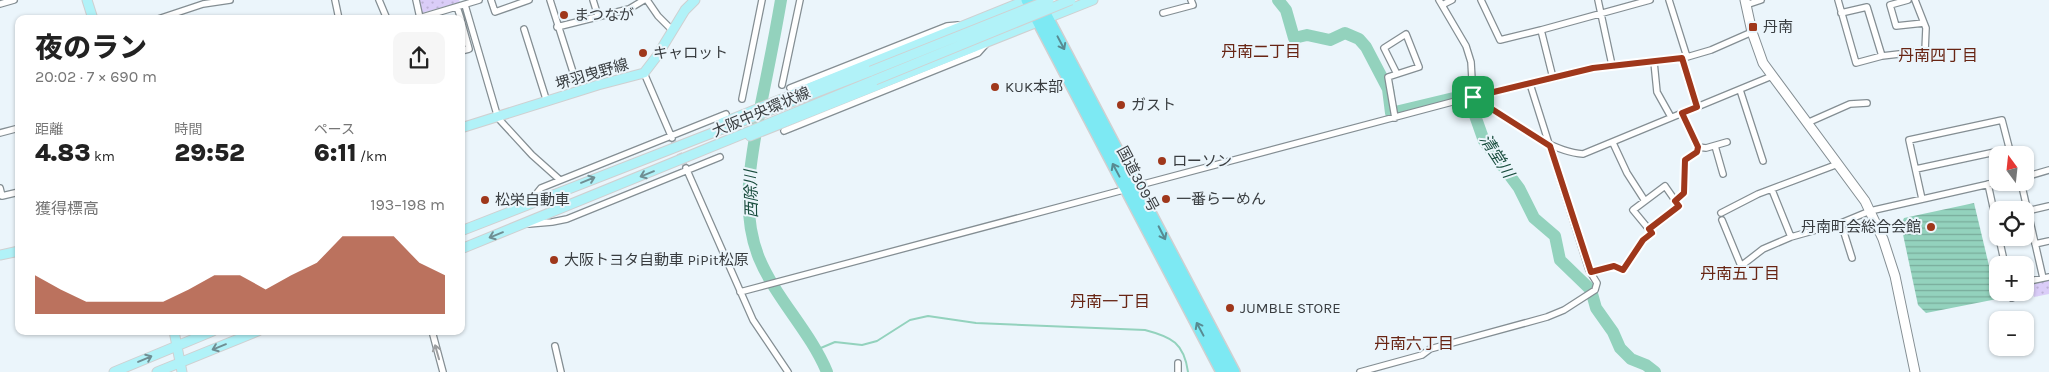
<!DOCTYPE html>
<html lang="ja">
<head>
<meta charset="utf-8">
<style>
  :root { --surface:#fff; --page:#f6f6f6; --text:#222; --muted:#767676; --accent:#9f371b }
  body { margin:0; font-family:Karla,"Noto Sans JP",sans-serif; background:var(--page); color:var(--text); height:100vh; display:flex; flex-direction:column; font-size:19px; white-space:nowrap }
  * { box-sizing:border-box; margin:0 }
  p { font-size:16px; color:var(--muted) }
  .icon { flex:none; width:28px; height:28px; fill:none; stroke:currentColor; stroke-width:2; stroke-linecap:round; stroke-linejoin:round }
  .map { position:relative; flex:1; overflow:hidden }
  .panel { position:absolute; left:15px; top:15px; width:450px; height:320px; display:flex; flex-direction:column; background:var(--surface); border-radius:10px; box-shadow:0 1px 4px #0004 }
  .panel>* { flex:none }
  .needle { width:32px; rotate:345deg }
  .buttons { position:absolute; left:1989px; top:146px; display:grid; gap:10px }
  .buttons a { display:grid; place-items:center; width:45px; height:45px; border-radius:10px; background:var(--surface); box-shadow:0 1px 4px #0004; font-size:25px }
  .pin { position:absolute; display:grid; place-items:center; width:42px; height:42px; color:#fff; margin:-21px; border-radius:10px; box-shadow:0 2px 8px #0006 }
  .round { display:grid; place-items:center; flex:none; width:52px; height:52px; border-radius:10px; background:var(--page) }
  .summary { display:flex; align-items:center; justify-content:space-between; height:85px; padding:0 20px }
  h1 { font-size:28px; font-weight:800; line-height:38px }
  .stats { display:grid; grid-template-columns:repeat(3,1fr); gap:8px; height:85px; padding:5px 20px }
  .stats div { display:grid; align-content:center }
  .stats b { font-size:25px; font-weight:800 }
  .stats small { font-size:14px; font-weight:400 }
  .stats p { font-size:14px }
  .chart { height:140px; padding:10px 20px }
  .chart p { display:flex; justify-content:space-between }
  .chart svg { width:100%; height:90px; margin-top:5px; fill:var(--accent); opacity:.7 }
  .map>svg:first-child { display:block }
  .park { fill:url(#park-dots) }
  .water { fill:url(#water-rules) }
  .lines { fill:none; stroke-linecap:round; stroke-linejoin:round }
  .stream { stroke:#93d2bd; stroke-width:2 }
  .river { stroke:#93d2bd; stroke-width:12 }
  .street-tunnel { stroke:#c7d0d6; stroke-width:5.5; stroke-dasharray:5.5 3; stroke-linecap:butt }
  .street-casing { stroke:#848e93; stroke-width:8 }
  .secondary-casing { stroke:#848e93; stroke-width:11 }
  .primary-casing { stroke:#cfd0d1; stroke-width:11 }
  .highway-casing { stroke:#cfd0d1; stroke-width:14 }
  .street { stroke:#fff; stroke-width:5.5 }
  .secondary { stroke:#fff; stroke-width:9 }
  .primary { stroke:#b1f2f8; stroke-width:9 }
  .highway { stroke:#7de9f3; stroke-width:11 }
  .primary-bridge-casing { stroke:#cfd0d1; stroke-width:11; stroke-linecap:butt }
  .primary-bridge { stroke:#b1f2f8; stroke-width:9 }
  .oneway { stroke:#588a91 }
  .oneway2 { stroke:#6f8e93 }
  .oneway3 { stroke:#9c9ea0 }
  .route-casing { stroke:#fff; stroke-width:10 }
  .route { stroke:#9f371b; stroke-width:6 }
  .poi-dot { fill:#9f371b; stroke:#ebf5fb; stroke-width:2 }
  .labels { text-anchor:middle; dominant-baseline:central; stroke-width:4; stroke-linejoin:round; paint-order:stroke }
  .poi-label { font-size:15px; fill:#393d40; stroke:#ebf5fb; text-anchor:start }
  .street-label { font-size:15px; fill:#393d40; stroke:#ebf5fb }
  .neighbourhood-label { font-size:16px; fill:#682514; stroke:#ebf5fb }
  .water-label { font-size:16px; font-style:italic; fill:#184c3d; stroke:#ebf5fb }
</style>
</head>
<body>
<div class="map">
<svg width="2049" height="372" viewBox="0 0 2049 372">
  <defs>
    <pattern id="park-dots" width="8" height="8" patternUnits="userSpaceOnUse" patternTransform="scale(1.25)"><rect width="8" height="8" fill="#dacdf8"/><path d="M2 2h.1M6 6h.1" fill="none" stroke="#bcb1d6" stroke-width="1.8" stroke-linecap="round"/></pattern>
    <pattern id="water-rules" width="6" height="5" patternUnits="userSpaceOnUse" patternTransform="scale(1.25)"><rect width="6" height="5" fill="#93d2bd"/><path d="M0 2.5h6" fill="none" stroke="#79ac9b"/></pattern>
  </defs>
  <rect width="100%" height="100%" fill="#ebf5fb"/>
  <path class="park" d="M419 0H459L460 2 422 13Z
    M2049 280V294L2034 297 2031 285Z"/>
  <path class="water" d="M1974 203 1997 299 1926 313 1918 305 1901 225 1904 218Z"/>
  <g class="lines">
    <path class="stream" d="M816 350 835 342 862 345 877 341 910 320 928 316 976 323 1145 330C1172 337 1184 343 1188 372"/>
    <path class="river" d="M781 0C775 35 768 70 761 104 752 155 739 208 759 258 776 299 810 331 827 372
      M1278 0 1286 10 1294 38 1307 35 1330 40 1345 33 1359 39 1366 47 1388 89 1391 113 1462 96 1472 107 1484 141 1519 188 1534 218 1555 236 1560 260 1591 290 1596 308 1613 332 1620 348 1631 359 1646 365 1655 372"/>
    <path class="street-tunnel" d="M672 138 686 168"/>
    <g class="street-casing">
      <path id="street" d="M335 0 339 19
        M379 0 387 19
        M416 0 420 18
        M491 0 495 12 529 0
        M550 0 573 72
        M593 0 598 16
        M647 0 658 16 672 30
        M1439 0 1466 46 1471 62 1473 97
        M1481 0 1500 40 1541 30
        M1598 0 1612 65
        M1669 0 1687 57
        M1838 0 1856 63 1882 56 1925 51 1926 28 1915 0
        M1908 0 1890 5 1896 26 1924 23
        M0 4 14 0
        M465 5 498 118 532 155 560 180
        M1442 5 1452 0
        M1746 5 1761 0
        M457 7 461 19
        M1163 13 1193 5 1191 0
        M1841 13 1867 7 1882 56
        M158 19 203 4 230 0
        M416 19 479 0
        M461 20 469 49 461 51
        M557 27 629 9 644 0
        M524 29 547 102
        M1682 58 1697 107
        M1654 62 1657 92 1671 117
        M644 73 672 138
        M1553 78 1593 68 1687 57 1711 50 1752 32
        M782 85 800 0
        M790 88 947 26 958 25
        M1740 90 1763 161
        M1473 97C1503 115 1548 152 1583 154L1772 76
        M742 99 762 0
        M1395 118 1388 77 1419 67 1406 34 1384 48 1397 74
        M1807 123 1850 104 1867 103
        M784 131 978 53 986 44
        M0 133 19 128
        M1613 143 1627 173 1645 201
        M1715 146 1723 174
        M1698 147 1706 148 1727 142
        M686 168 753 320 788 372
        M1916 169 2009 149
        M2025 177 2049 170
        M2021 182 2043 278
        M1988 184 1998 230
        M1136 186 1467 98 1553 78 1541 30 1650 0
        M0 188 2 196 19 192
        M1772 190 1791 237
        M1922 199 1909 140 2002 120 2011 155
        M1675 201 1684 193 1685 160 1697 152 1698 147 1682 113
        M528 204 541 188 726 114
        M2027 211 2049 206
        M1721 213 1758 194 1838 164
        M1722 220 1741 266 1763 249 1791 237 1841 223 1870 211 1998 182
        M1841 223 1852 258
        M529 224 552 222 567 219 720 157
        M1999 238 2005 265
        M2035 244 2049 241
        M1591 272 1614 266 1623 270 1643 240 1652 233 1633 210 1665 186 1679 206 1649 229
        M2025 282 2049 277
        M740 292 1127 189
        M2011 292 2012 298
        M432 331 443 372
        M555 346 561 372
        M1178 363V372
        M1360 372 1422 355 1430 349 1547 317 1564 310 1595 290 1597 283 1589 270 1530 84"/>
    </g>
    <g class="secondary-casing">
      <path id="secondary" d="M1745 0 1752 32 1763 63 1865 201 1883 239 1895 276 1915 372"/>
    </g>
    <g class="primary-casing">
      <path id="primary" d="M87 0 93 19
        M722 123 1027 0
        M461 128 598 85 644 73 657 56 685 10 695 0
        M750 136 1093 0
        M461 231 871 71
        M461 249 875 80
        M0 255 19 251
        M174 331 182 372
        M114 372 213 331
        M157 372 258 331"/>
    </g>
    <g class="highway-casing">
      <path id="highway" d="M1027 0 1222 372
        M1039 2 1234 372"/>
    </g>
    <use href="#street" class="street"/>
    <use href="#secondary" class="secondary"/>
    <use href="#primary" class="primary"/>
    <use href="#highway" class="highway"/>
    <g class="primary-bridge-casing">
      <path id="primary-bridge" d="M871 71 1049 0
        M875 80 1071 0"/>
    </g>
    <use href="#primary-bridge" class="primary-bridge"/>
  </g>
  <defs><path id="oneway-shaft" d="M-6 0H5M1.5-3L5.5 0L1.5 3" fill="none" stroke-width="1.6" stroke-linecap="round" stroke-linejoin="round" transform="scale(1.25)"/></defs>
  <g class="oneway">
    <use href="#oneway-shaft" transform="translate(1061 43) rotate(62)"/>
    <use href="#oneway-shaft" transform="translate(1116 170) rotate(-118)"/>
    <use href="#oneway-shaft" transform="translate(1162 233) rotate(63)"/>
    <use href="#oneway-shaft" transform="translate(1200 329) rotate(-118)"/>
  </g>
  <g class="oneway2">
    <use href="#oneway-shaft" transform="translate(647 174) rotate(158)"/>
    <use href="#oneway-shaft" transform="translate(588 180) rotate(-22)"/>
    <use href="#oneway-shaft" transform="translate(496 235) rotate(158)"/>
    <use href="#oneway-shaft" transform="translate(219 347) rotate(158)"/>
    <use href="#oneway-shaft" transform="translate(145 359) rotate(-23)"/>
  </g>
  <use class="oneway3" href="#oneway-shaft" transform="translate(437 352) rotate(-106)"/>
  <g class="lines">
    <g class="route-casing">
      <path id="route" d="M1682 58 1697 107 1682 113 1698 147 1697 152 1685 160 1684 193 1675 201 1679 206 1649 229 1652 233 1643 240 1623 270 1614 266 1591 272 1550 146 1473 97 1593 68Z"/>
    </g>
    <use href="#route" class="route"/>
  </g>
  <g class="poi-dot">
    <circle cx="564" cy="15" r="5"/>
    <rect x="1748" y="22" width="10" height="10" rx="2.5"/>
    <circle cx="643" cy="53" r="5"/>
    <circle cx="995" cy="87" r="5"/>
    <circle cx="1121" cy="105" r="5"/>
    <circle cx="1162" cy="161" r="5"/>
    <circle cx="1166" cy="199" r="5"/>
    <circle cx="485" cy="200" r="5"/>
    <circle cx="1931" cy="227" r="5"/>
    <circle cx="554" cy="260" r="5"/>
    <circle cx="1230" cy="308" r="5"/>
  </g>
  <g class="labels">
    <g class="poi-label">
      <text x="574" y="15">まつなが</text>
      <text x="1763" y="27">丹南</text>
      <text x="653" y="53">キャロット</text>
      <text x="1005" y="87">KUK本部</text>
      <text x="1131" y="105">ガスト</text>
      <text x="1172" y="161">ローソン</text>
      <text x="1176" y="199">一番らーめん</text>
      <text x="495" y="200">松栄自動車</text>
      <text x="1921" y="227" text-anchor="end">丹南町会総合会館</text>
      <text x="564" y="260">大阪トヨタ自動車 PiPit松原</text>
      <text x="1240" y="308">JUMBLE STORE</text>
    </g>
    <g class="street-label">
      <text transform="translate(592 74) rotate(-16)">堺羽曳野線</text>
      <text transform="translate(761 112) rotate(-23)">大阪中央環状線</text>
      <text transform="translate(1138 179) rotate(62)">国道309号</text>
    </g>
    <g class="neighbourhood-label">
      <text x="1261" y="51">丹南二丁目</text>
      <text x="1938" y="55">丹南四丁目</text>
      <text x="1740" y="273">丹南五丁目</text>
      <text x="1110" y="301">丹南一丁目</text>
      <text x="1414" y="343">丹南六丁目</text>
    </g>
    <g class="water-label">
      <text transform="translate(1497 156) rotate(57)">清堂川</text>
      <text transform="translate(751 194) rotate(-91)">西除川</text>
    </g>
  </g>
</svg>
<div class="buttons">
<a><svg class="needle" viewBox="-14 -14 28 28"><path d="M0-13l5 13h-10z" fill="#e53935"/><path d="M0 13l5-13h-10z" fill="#767676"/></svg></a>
<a><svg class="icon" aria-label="locate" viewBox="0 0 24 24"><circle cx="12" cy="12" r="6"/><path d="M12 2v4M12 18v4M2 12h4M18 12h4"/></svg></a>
<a>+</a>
<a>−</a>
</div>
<div class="pin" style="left:1473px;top:97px;background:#1e9e55"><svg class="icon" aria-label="arrive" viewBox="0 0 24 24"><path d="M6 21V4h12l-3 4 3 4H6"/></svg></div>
<section class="panel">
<div class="summary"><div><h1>夜のラン</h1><p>20:02 · 7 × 690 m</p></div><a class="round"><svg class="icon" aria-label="share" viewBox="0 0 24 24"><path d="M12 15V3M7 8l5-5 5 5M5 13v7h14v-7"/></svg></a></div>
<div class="stats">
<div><p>距離</p><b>4.83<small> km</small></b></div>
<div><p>時間</p><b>29:52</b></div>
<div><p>ペース</p><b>6:11<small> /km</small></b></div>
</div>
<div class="chart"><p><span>獲得標高</span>193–198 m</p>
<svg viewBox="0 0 160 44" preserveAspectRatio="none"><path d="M0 44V25L10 32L20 38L30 38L40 38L50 38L60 32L70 25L80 25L90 32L100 25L110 19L120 6L130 6L140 6L150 19L160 25V44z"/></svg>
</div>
</section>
</div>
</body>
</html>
